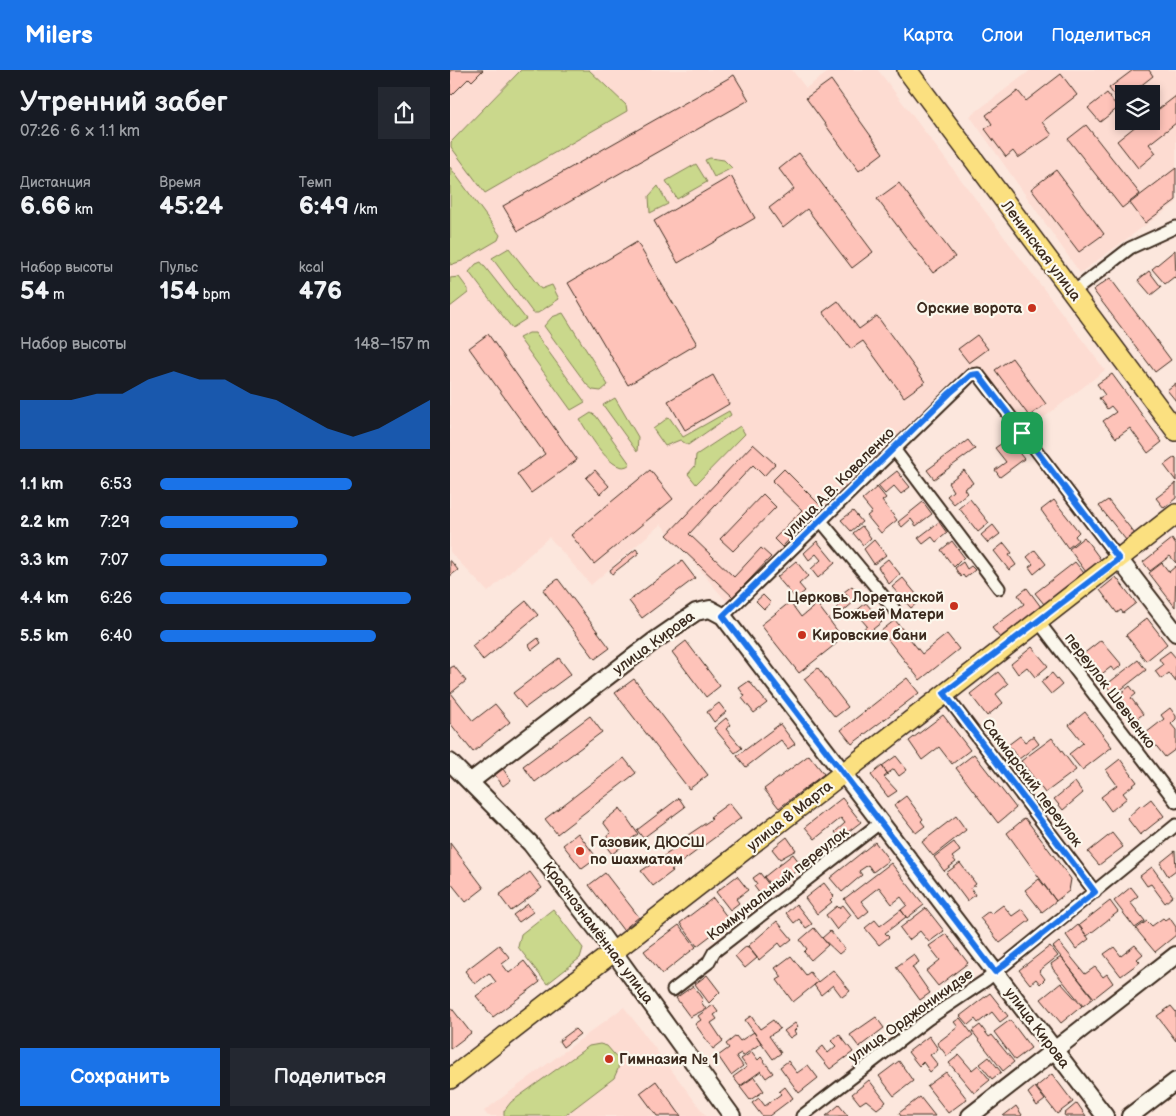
<!DOCTYPE html>
<html lang="ru">
<head>
<meta charset="utf-8">
<style>
  :root { --surface:#171b24; --page:#242831; --text:#f1f3f6; --muted:#9ea1a6; --accent:#1a73e8 }
  body { margin:0; font-family:"Balsamiq Sans",sans-serif; background:var(--page); color:var(--text); height:100vh; display:flex; flex-direction:column; font-size:19px; white-space:nowrap }
  * { box-sizing:border-box; margin:0 }
  p { font-size:16px; color:var(--muted) }
  .icon { flex:none; width:28px; height:28px; fill:none; stroke:currentColor; stroke-width:2; stroke-linecap:round; stroke-linejoin:round }
  .map { position:relative; flex:1; overflow:hidden }
  .side { display:flex; flex-direction:column; background:var(--surface); width:450px }
  .side>* { flex:none }
  .tools { position:absolute; left:665px; top:15px; display:grid; gap:10px }
  .tools a { display:grid; place-items:center; width:45px; height:45px; border-radius:0px; background:var(--surface); box-shadow:0 2px 8px #0003; font-size:25px }
  .pin { position:absolute; display:grid; place-items:center; width:42px; height:42px; color:#fff; margin:-21px; border-radius:10px; box-shadow:0 2px 8px #0006 }
  .round { display:grid; place-items:center; flex:none; width:52px; height:52px; border-radius:0px; background:var(--page) }
  .summary { display:flex; align-items:center; justify-content:space-between; height:85px; padding:0 20px }
  h1 { font-size:28px; font-weight:700; line-height:38px }
  .figures { display:grid; grid-template-columns:repeat(3,1fr); gap:8px; height:85px; padding:5px 20px }
  .figures div { display:grid; align-content:center }
  .figures b { font-size:25px; font-weight:700 }
  .figures small { font-size:14px; font-weight:400 }
  .figures p { font-size:14px }
  .chart { height:140px; padding:10px 20px }
  .chart p { display:flex; justify-content:space-between }
  .chart svg { width:100%; height:90px; margin-top:5px; fill:var(--accent); opacity:.7 }
  .button { display:flex; gap:10px; margin-top:auto; padding:10px 20px }
  .button a { flex:1; height:58px; border-radius:0px; background:var(--accent); color:#fff; font-size:20px; font-weight:700; line-height:58px; text-align:center }
  .button a+a { background:var(--page); color:var(--text) }
  ul { padding:0 20px; list-style:none; font-size:16px }
  li { display:grid; grid-template-columns:80px 60px 1fr; align-items:center; height:38px }
  li i { height:12px; border-radius:6px; background:var(--accent) }
  header { display:flex; align-items:center; gap:30px; box-sizing:border-box; height:70px; padding:0 25px; background:var(--accent); color:#fff }
  header strong { font-size:24px }
  nav { display:flex; gap:28px; margin-inline-start:auto; font-size:18px }
  main { display:flex; flex:1; min-height:0 }
  .map>svg:first-child { display:block }
  .built { fill:#fddcd2; fill-rule:evenodd }
  .green { fill:#cad88c; stroke:#828155 }
  .building { fill:#fec3b9; stroke:#3b2a1e }
  .lines { fill:none; stroke-linecap:round; stroke-linejoin:round }
  .minor-casing { stroke:#3b2a1e; stroke-width:15 }
  .secondary-casing { stroke:#3b2a1e; stroke-width:20 }
  .primary-casing { stroke:#3b2a1e; stroke-width:22 }
  .minor { stroke:#fbf7ec; stroke-width:11 }
  .secondary { stroke:#fbf7ec; stroke-width:16 }
  .primary { stroke:#fbe080; stroke-width:19 }
  .route-casing { stroke:#fff; stroke-width:10 }
  .route { stroke:#1a73e8; stroke-width:6 }
  .poi-dot { fill:#c8321e; stroke:#fbf7ec; stroke-width:2 }
  .labels { text-anchor:middle; dominant-baseline:central; stroke-width:4.5; stroke-linejoin:round; paint-order:stroke }
  .street-label { font-size:15px; fill:#3b2a1e; stroke:#fbf7ec }
  .poi-label { font-size:15px; font-weight:bold; fill:#3b2a1e; stroke:#fbf7ec; text-anchor:start }
</style>
</head>
<body>
<header>
<strong>Milers</strong>
<nav><a>Карта</a><a>Слои</a><a>Поделиться</a></nav>
</header>
<main>
<section class="side">
<div class="summary"><div><h1>Утренний забег</h1><p>07:26 · 6 × 1.1 km</p></div><a class="round"><svg class="icon" aria-label="share" viewBox="0 0 24 24"><path d="M12 15V3M7 8l5-5 5 5M5 13v7h14v-7"/></svg></a></div>
<div class="figures">
<div><p>Дистанция</p><b>6.66<small> km</small></b></div>
<div><p>Время</p><b>45:24</b></div>
<div><p>Темп</p><b>6:49<small> /km</small></b></div>
</div>
<div class="figures">
<div><p>Набор высоты</p><b>54<small> m</small></b></div>
<div><p>Пульс</p><b>154<small> bpm</small></b></div>
<div><p>kcal</p><b>476</b></div>
</div>
<div class="chart"><p><span>Набор высоты</span>148–157 m</p>
<svg viewBox="0 0 160 44" preserveAspectRatio="none"><path d="M0 44V20L10 20L20 20L30 17L40 17L50 10L60 6L70 10L80 10L90 17L100 20L110 27L120 34L130 38L140 34L150 27L160 20V44z"/></svg>
</div>
<ul>
<li><b>1.1 km</b>6:53<i style="width:71%"></i></li>
<li><b>2.2 km</b>7:29<i style="width:51%"></i></li>
<li><b>3.3 km</b>7:07<i style="width:62%"></i></li>
<li><b>4.4 km</b>6:26<i style="width:93%"></i></li>
<li><b>5.5 km</b>6:40<i style="width:80%"></i></li>
</ul>
<div class="button"><a>Сохранить</a><a>Поделиться</a></div>
</section>
<div class="map">
<svg width="726" height="1046" viewBox="0 0 726 1046">
  <rect width="100%" height="100%" fill="#fce7dd"/>
  <filter id="ink" filterUnits="userSpaceOnUse"><feTurbulence type="fractalNoise" baseFrequency=".02" numOctaves="2"/><feDisplacementMap in="SourceGraphic" scale="10" xChannelSelector="R" yChannelSelector="G"/><feConvolveMatrix kernelMatrix="1 2 1 2 8 2 1 2 1" color-interpolation-filters="sRGB"/></filter>
  <g filter="url(#ink)">
    <path class="built" d="M0 0H342L356 18 381 0H428L655 300 578 360 526 297 277 532 211 454 141 515 99 467 38 522 0 482Z
      M581 0H726V133L630 203 520 46ZM674 24H701V51H674Z
      M174 937 256 1046H38L34 1041Z"/>
    <path class="green" d="M71 0H139L176 35 177 41 35 123 1 77V72Z
      M260 88 274 90 282 98 264 107 255 90Z
      M246 94 257 112 227 129 216 111Z
      M0 97 50 165 48 170 12 191 0 195Z
      M208 116 218 134 200 143 199 126Z
      M59 178 91 219 102 215 109 229 88 243H83L42 188Z
      M31 192 76 249 62 258 19 202 26 194Z
      M9 207 18 219V223L0 237V208Z
      M113 243 158 315 151 321 143 320 137 315 94 256 102 247Z
      M79 263H85L135 332 121 340 69 268Z
      M165 328 188 367 187 382 153 335Z
      M279 341 281 345 238 375 230 370 215 376 203 359 219 347 233 367Z
      M141 343 146 346 180 394C164 409 138 362 130 350Z
      M290 356 295 364 246 414 238 404 245 396 246 385Z
      M103 839 133 878 130 888 97 914 68 877 71 864Z
      M150 974 157 976 169 990 168 999 164 1008 114 1046H54V1041L61 1032 139 976Z"/>
    <path class="building" d="M0 0H33L22 11 19 8 2 25 0 23Z
      M683 0H699L703 6 680 24H674V29L669 32 659 18Z
      M611 4 627 25 592 52 602 65 568 88 563 81 556 87 535 59 542 54 536 45 568 21 576 31Z
      M284 5 299 30 68 161 53 136Z
      M381 10 433 83 409 101 356 28Z
      M657 23 668 38 650 52 638 38Z
      M726 26V53L699 74 706 83 688 98 667 71 692 51H701V45Z
      M636 55 690 124 672 138 618 69Z
      M349 83 423 182 402 198 357 139 333 158 319 138 344 119 329 99Z
      M726 98V130L695 153 680 133Z
      M606 100 654 164 629 182 581 119Z
      M281 106 305 148 228 193 204 151Z
      M449 113 505 187 483 203 427 129Z
      M187 172 247 274 178 315 118 213Z
      M725 180 726 209 724 207 715 214 702 199Z
      M699 201 711 217 701 225 688 210Z
      M660 208 721 290 705 302 643 220Z
      M388 231 409 259 427 246 475 312 454 327 413 271 401 279 373 242Z
      M38 264 127 390 81 423 67 404 95 384 19 278Z
      M527 265 538 279 519 293 508 279Z
      M562 288 596 334 579 346 545 300Z
      M662 304 712 372 698 383 680 358 666 368 653 351 666 342 661 336 657 339 649 328 655 325 647 314Z
      M263 305 279 334 235 360 218 331Z
      M726 313V331L717 320Z
      M558 369 574 389 550 407 545 400 556 392 545 378Z
      M518 370 525 379 484 409 477 400Z
      M303 374 325 394 314 406 303 395 239 464 284 507 311 478 321 487 283 527 217 465Z
      M725 387 726 388V411L714 395Z
      M334 399 371 436 332 477 324 469 352 440 322 411Z
      M145 400 159 416 150 424 136 408Z
      M200 400 223 429 144 494 121 465Z
      M514 400 523 413 514 419 517 423 504 434 497 426 503 421 498 413Z
      M447 401 460 417 451 424 444 416 435 424 428 416Z
      M726 413V428L714 438 706 428Z
      M427 417 436 428 432 431 447 450 431 463 417 446 422 442 412 430Z
      M313 424 326 437 283 481 270 469Z
      M520 429 539 453 528 462 509 438Z
      M604 430 629 462 625 466 628 470 618 478 591 440Z
      M658 430 685 464 676 470 649 436Z
      M473 432 482 444 466 456 461 449 452 457 448 452Z
      M403 441 412 452 401 461 391 450Z
      M489 452 497 463 486 472 482 467 473 474 468 468Z
      M543 455 550 464 538 473 531 465Z
      M412 456 421 468 413 475 403 463Z
      M634 467 651 490 636 502 619 479Z
      M722 469 726 475V493L720 486 700 501 693 492Z
      M424 470 436 485 424 494 414 479Z
      M367 471 385 493 368 508 361 499 371 490 366 484 359 490 354 483Z
      M502 471 514 487 504 497 491 480Z
      M554 473 562 483 559 485 566 495 559 500 544 481Z
      M186 479 189 483 162 504 160 500Z
      M585 480 596 494 584 504 579 497 583 494 577 487Z
      M438 489 450 504 439 514 428 497Z
      M0 490 8 500 0 506Z
      M232 491 245 508 192 548 179 531Z
      M346 491 358 506 349 514 355 521 346 529 327 507Z
      M513 492 517 499 521 496 525 500 515 508 513 505 511 507 505 498Z
      M625 492 634 503 594 534 585 523Z
      M712 493 719 502 726 496 725 537 699 503Z
      M666 507 686 533 673 543 671 540 667 543 650 520Z
      M453 508 471 530 461 538 442 517Z
      M108 509 160 578 145 589 93 520Z
      M402 516 411 526 391 543 386 538 399 527 394 522Z
      M577 518 591 537 550 568 542 558 574 534 568 525Z
      M313 525 321 533 314 539 306 531Z
      M76 531 88 545 33 590 22 576Z
      M340 532 351 547 367 534 389 563 383 568 387 573 349 603 311 555Z
      M416 533 432 552 418 563 414 558 417 556 405 542Z
      M697 548 717 574 696 591 676 565Z
      M445 550 472 584 497 564 509 579 470 610 431 561Z
      M88 568 91 573 82 580 79 575Z
      M651 570 672 595 664 601 661 597 649 606 632 585Z
      M236 571 270 616 256 627 222 582Z
      M582 577 598 596 585 607 577 597 568 604 561 594Z
      M720 581 726 588V612L719 603 711 609 705 601 713 595 709 589Z
      M109 588 121 604 75 638 63 623Z
      M688 590 696 600 664 625 656 615Z
      M4 596 16 611 1 623 23 651 45 634 60 652 23 682 0 653V598Z
      M368 598 398 637 385 647 354 609Z
      M548 602 558 614 546 624 553 633 537 646 520 624Z
      M602 603 612 615 601 624 591 612Z
      M457 608 469 623 402 674 391 660Z
      M184 609 258 705 239 719 165 623Z
      M299 611 317 633 304 643 292 628 295 626 289 618Z
      M680 616 686 624 681 628 693 644 685 650 666 627Z
      M269 633 276 642 264 652 257 642Z
      M720 638 726 646V649L721 654 726 660V679L715 687 696 663 714 649 711 645Z
      M635 642 662 677 632 700 619 684 633 673 619 655Z
      M493 645 520 680 502 694 489 677 472 690 459 671Z
      M140 646 152 662 85 712 73 696Z
      M276 648 281 655 276 659 292 678 285 683 264 658Z
      M330 654 345 674 338 679 331 670 296 697 287 686Z
      M570 666 575 672 583 666 589 674 569 689 558 675Z
      M602 668 626 700 595 723 571 691Z
      M524 684 566 738 548 753 506 698Z
      M359 685 374 704 329 738 314 719Z
      M446 686 457 700 449 706 444 699 437 704 432 696Z
      M174 688 186 703 107 764 95 749Z
      M670 689 687 712 673 723 677 728 661 741 651 727 667 715 656 700Z
      M432 696 438 704 434 707 447 721 438 727 421 705Z
      M53 699 61 710 53 716 45 705Z
      M625 712 633 723 613 740 604 729Z
      M456 726 473 749 471 751 475 756 466 763 444 735Z
      M229 728 235 737 193 768 187 760Z
      M392 728 411 752 390 768 385 762 395 753 391 748 365 769 355 757Z
      M701 729 714 746 690 765 677 748 691 735 692 736Z
      M279 733 291 748 221 800 223 801 203 816 191 801 232 774 229 771 262 749 260 747Z
      M170 738 188 764 162 784 152 771 161 763 153 752Z
      M506 746 516 760 483 786 472 772Z
      M575 748 621 809 619 821 606 831 557 763Z
      M128 763 147 788 132 799 113 775Z
      M662 763 673 777 649 795 638 782Z
      M337 767 346 780 330 789 322 779Z
      M425 772 439 790 423 802 418 795 409 801 412 805 392 822 380 808Z
      M504 772 510 781 502 787 506 792 494 801 484 787Z
      M0 773 34 818 16 832 0 812Z
      M725 781 726 800 718 806 710 793Z
      M343 784 352 796 340 806 342 808 324 819 314 807Z
      M441 793 474 835 457 848 451 840 457 835 451 827 442 834 429 817 411 831 419 841 409 849 394 829Z
      M510 793 526 814 521 818 525 825 517 831 496 803Z
      M702 797 723 826 715 833 701 814 697 816 690 806Z
      M80 802 92 818 61 841 49 825Z
      M155 803 189 847 173 860 139 815Z
      M310 803 323 820 313 828 304 816 307 814 303 808Z
      M287 806 298 820 286 829 289 833 280 840 266 822Z
      M589 809 606 831 592 842 575 820Z
      M374 813 384 826 380 830 382 832 367 844 355 828Z
      M681 817 688 826 680 832 695 851 685 858 664 831Z
      M263 828 280 851 247 876 230 853Z
      M660 831 668 842 637 866 629 855Z
      M78 834 83 842 69 852 63 845Z
      M346 834 362 854 356 858 349 849 344 853 336 843Z
      M393 835 401 845 387 860 376 845 387 836 389 838Z
      M553 835 562 846 572 839 580 850 550 873 530 848 539 841 541 844Z
      M476 838 494 861 479 872 470 861 459 870 450 858Z
      M451 840 456 847 435 863 439 867 429 875 415 858 425 850 430 856Z
      M719 847 726 857V865L705 882 686 859 697 851 702 856 713 848 715 850Z
      M327 851 342 869 332 877 329 873 309 890 298 876Z
      M229 855 246 877 212 904 194 881Z
      M628 855 639 869 626 879 616 865Z
      M364 858 378 875 361 890 354 882 357 879 350 870Z
      M380 861 395 879 389 884 372 868Z
      M496 864 518 893 488 916 476 901 490 890 479 876Z
      M609 872 635 904 645 897 653 907 657 904 663 913 644 928 603 877Z
      M49 875 60 888 52 894 59 903 74 891 90 912 43 947 26 926 46 912 39 903 25 914 15 901Z
      M685 875 693 884 687 889 690 892 671 906 654 884 664 877 671 886Z
      M297 876 307 888 295 898 285 886Z
      M600 876 608 886 589 901 595 909 590 914 586 909 580 914 569 900Z
      M464 884 469 892 462 897 480 923 470 930 446 897Z
      M341 886 356 905 360 902 368 912 343 932 327 910 332 907 325 898Z
      M611 887 643 928 633 936 603 899 601 894Z
      M383 900 400 921 392 927 383 915 371 925 364 915Z
      M257 905 270 922 259 933 245 914Z
      M611 913 632 936 611 953 591 929Z
      M243 916 253 930 251 932 256 939 240 947 226 928Z
      M540 923 558 946 550 952 542 942 528 953 525 949 518 955 510 946Z
      M263 935 268 942 264 945 267 949 261 953 273 971 263 979 245 954 251 950 248 946Z
      M0 936 21 963 0 979Z
      M721 936 726 942V971L707 946Z
      M301 946 310 959 323 950 330 959 319 966 331 983 323 989 295 950Z
      M426 947 434 958 409 977 400 965Z
      M510 948 523 965 497 986 487 973 508 957 504 952Z
      M560 950 581 978 565 990 544 962Z
      M345 953 348 957 344 961 346 964 340 968 334 961Z
      M530 955 539 967 542 965 564 992 553 1001 522 961Z
      M125 959 130 964 113 977 109 971Z
      M304 962 311 973 293 986 291 983 286 986 293 996 281 1005 268 986 279 978 276 974 286 966 290 971Z
      M389 964 403 982 380 999 366 982 373 976 378 983 386 976 381 971Z
      M479 966 488 979 480 985 488 995 480 1002 473 992 469 996 458 982Z
      M302 982 308 990 311 987 323 1003 316 1008 311 1001 290 1016 283 1007 297 997 291 989Z
      M509 985 522 1000 528 995 540 1010 524 1023 499 993Z
      M539 987 551 1002 542 1009 530 994Z
      M338 991 347 1003 358 995 368 1008 349 1023 330 997Z
      M449 991 463 1011 444 1026 429 1006Z
      M496 1002 517 1029 498 1043 477 1016Z
      M602 1004 623 1032 607 1044 586 1017Z
      M304 1007 314 1021 300 1030 290 1017Z
      M419 1010 436 1032 427 1039 416 1030 410 1034 402 1024Z
      M206 1011 231 1046H207L190 1023Z
      M335 1017 343 1028 319 1046H312L302 1033 309 1028 315 1036 331 1024 329 1022Z
      M585 1017 595 1030 587 1036 578 1023Z
      M470 1027 485 1046H451L449 1043Z
      M627 1033 636 1046H615L614 1044Z
      M389 1035 398 1046H376Z
      M566 1036 572 1045 571 1046H553Z"/>
    <g class="lines">
      <g class="minor-casing">
        <path id="minor" d="M622 223 680 178 726 157
          M444 379 549 518
          M371 451 444 539
          M273 546 521 305 528 304 669 489
          M588 551 726 732
          M494 623 645 822
          M223 920 258 893 264 882 431 752
          M352 1046 478 949 536 910 726 755"/>
      </g>
      <g class="secondary-casing">
        <path id="secondary" d="M669 489 726 563
          M0 692 81 774 152 866 282 1046
          M20 712 204 571 246 542 260 539 273 546 289 567 655 1046
          M520 1046 726 885
          M680 1046 726 1011"/>
      </g>
      <g class="primary-casing">
        <path id="primary" d="M457 0 726 361
          M0 1009 726 444"/>
      </g>
      <use href="#minor" class="minor"/>
      <use href="#secondary" class="secondary"/>
      <use href="#primary" class="primary"/>
    </g>
  </g>
  <g class="lines" filter="url(#ink)">
    <g class="route-casing">
      <path id="route" d="M528 304 669 489 494 623 645 822 545 902 273 546 500 323 521 305Z"/>
    </g>
    <use href="#route" class="route"/>
  </g>
  <g class="poi-dot">
    <circle cx="582" cy="238" r="5"/>
    <circle cx="504" cy="536" r="5"/>
    <circle cx="352" cy="565" r="5"/>
    <circle cx="130" cy="781" r="5"/>
    <circle cx="159" cy="989" r="5"/>
  </g>
  <g class="labels">
    <g class="street-label">
      <text transform="translate(591 181) rotate(53)">Ленинская улица</text>
      <text transform="translate(389 413) rotate(-45)">улица А.В. Коваленко</text>
      <text transform="translate(204 573) rotate(-36)">улица Кирова</text>
      <text transform="translate(660 621) rotate(53)">переулок Шевченко</text>
      <text transform="translate(582 713) rotate(53)">Сакмарский переулок</text>
      <text transform="translate(340 746) rotate(-38)">улица 8 Марта</text>
      <text transform="translate(328 814) rotate(-38)">Коммунальный переулок</text>
      <text transform="translate(148 863) rotate(53)">Краснознамённая улица</text>
      <text transform="translate(461 946) rotate(-36)">улица Орджоникидзе</text>
      <text transform="translate(587 958) rotate(53)">улица Кирова</text>
    </g>
    <g class="poi-label">
      <text x="572" y="238" text-anchor="end">Орские ворота</text>
      <text x="494" y="527" text-anchor="end">Церковь Лоретанской<tspan x="494" dy="17">Божьей Матери</tspan></text>
      <text x="362" y="565">Кировские бани</text>
      <text x="140" y="772">Газовик, ДЮСШ<tspan x="140" dy="17">по шахматам</tspan></text>
      <text x="169" y="989">Гимназия № 1</text>
    </g>
  </g>
</svg>
<div class="tools">
<a><svg class="icon" aria-label="layers" viewBox="0 0 24 24"><path d="M12 4l9 5-9 5-9-5zM3 14l9 5 9-5"/></svg></a>
</div>
<div class="pin" style="left:572px;top:363px;background:#1e9e55"><svg class="icon" aria-label="arrive" viewBox="0 0 24 24"><path d="M6 21V4h12l-3 4 3 4H6"/></svg></div>
</div>
</main>
</body>
</html>
